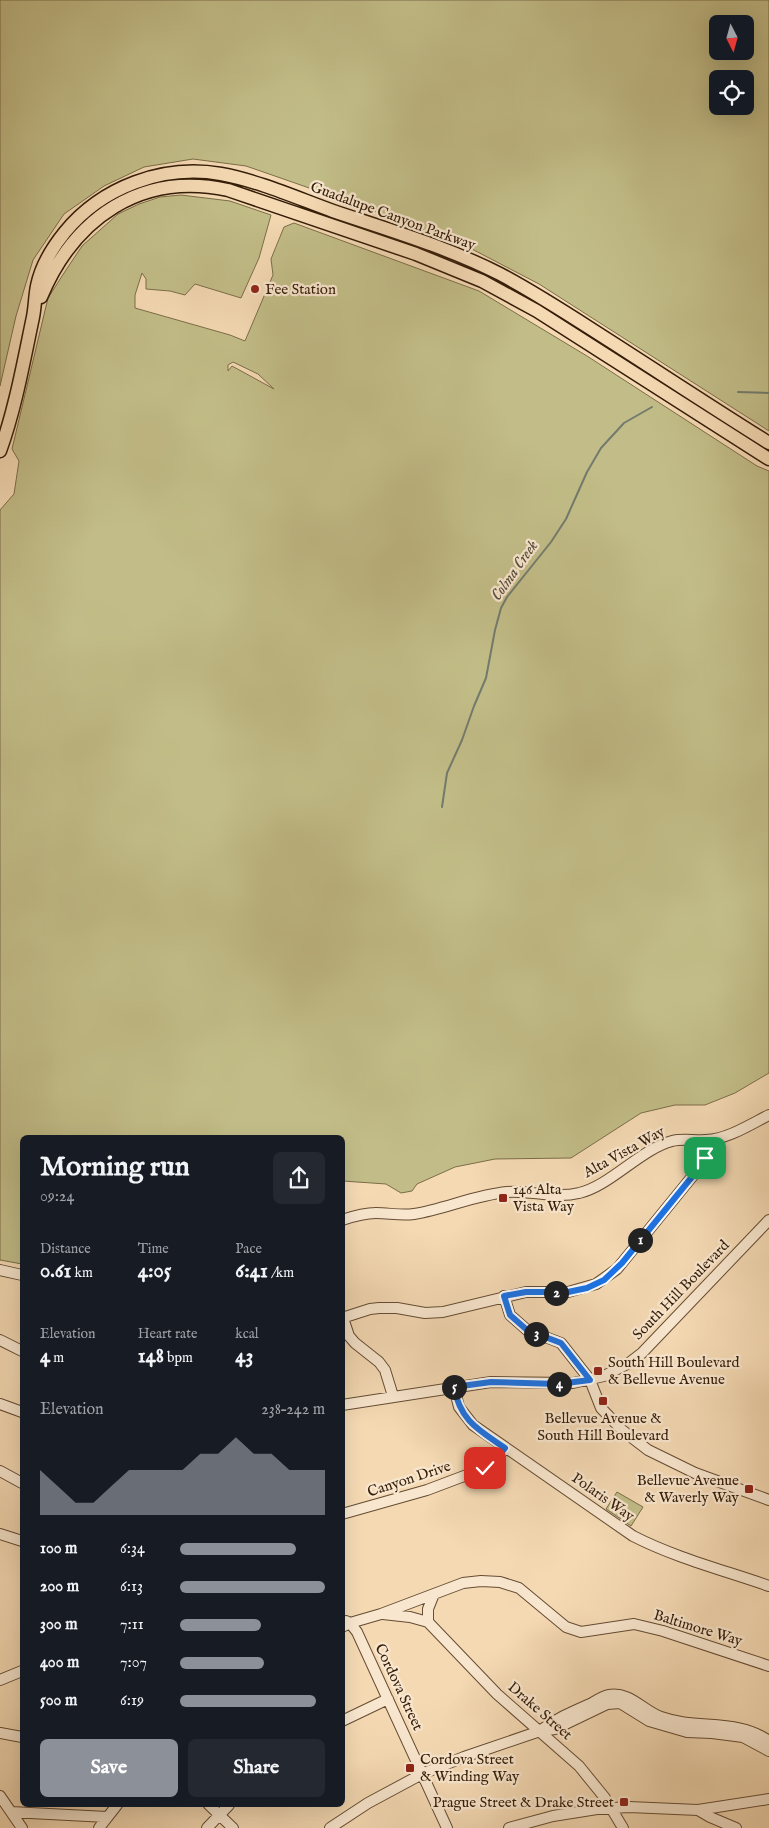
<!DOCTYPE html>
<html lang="en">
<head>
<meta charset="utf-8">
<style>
  :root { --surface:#171b24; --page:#242831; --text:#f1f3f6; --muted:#9ea1a6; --accent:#8c9099 }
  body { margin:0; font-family:"IM FELL English",serif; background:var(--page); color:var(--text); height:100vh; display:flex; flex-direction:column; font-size:19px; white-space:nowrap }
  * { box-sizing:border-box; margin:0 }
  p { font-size:16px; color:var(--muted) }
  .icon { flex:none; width:28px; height:28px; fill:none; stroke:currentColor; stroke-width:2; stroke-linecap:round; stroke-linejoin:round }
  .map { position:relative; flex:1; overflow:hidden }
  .details { position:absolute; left:20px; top:1135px; width:325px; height:672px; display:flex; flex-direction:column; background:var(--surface); border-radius:8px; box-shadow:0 5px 20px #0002 }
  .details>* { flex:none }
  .needle { width:32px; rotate:174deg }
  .buttons { position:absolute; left:709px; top:15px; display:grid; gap:10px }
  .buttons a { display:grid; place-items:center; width:45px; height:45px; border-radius:8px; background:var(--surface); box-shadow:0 5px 20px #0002; font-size:25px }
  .pin { position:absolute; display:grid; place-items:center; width:42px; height:42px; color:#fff; margin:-21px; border-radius:10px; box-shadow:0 2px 8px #0006 }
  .km { position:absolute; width:25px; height:25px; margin:-12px; border-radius:50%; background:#222; color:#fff; font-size:14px; line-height:25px; text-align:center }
  .round { display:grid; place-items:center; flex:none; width:52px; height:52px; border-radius:8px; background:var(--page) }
  .head { display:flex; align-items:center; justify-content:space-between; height:85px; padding:0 20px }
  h1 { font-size:28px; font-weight:700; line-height:38px }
  .metrics { display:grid; grid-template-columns:repeat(3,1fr); gap:8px; height:85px; padding:5px 20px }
  .metrics div { display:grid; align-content:center }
  .metrics b { font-size:21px; font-weight:700 }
  .metrics small { font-size:14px; font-weight:400 }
  .metrics p { font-size:14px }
  .chart { height:140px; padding:10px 20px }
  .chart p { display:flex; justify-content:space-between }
  .chart svg { width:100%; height:90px; margin-top:5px; fill:var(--accent); opacity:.7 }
  .primary-button { display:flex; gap:10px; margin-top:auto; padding:10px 20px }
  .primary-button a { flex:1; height:58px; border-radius:8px; background:var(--accent); color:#fff; font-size:20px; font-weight:700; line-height:58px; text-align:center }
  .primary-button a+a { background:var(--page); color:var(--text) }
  ul { padding:0 20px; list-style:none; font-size:16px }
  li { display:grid; grid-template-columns:80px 60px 1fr; align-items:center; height:38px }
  li i { height:12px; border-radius:6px; background:var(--accent) }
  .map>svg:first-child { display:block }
  .green { fill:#c2bd88; stroke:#7c6d48; fill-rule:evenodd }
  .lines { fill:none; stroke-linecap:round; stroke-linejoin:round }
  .stream { stroke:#737b6d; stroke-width:2 }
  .minor-casing { stroke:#654c33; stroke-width:12 }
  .major-casing { stroke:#351d08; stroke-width:15 }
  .minor { stroke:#f8e6ce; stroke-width:10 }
  .major { stroke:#f4d9b3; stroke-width:12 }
  .route-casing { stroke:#fff; stroke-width:10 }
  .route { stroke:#1a73e8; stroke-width:6 }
  .poi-dot { fill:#8f2418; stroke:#f8e6ce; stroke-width:2 }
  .labels { text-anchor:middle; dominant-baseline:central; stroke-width:4.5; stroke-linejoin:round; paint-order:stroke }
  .street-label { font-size:15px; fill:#351d08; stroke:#f8e6ce }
  .poi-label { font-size:15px; fill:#351d08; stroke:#f8e6ce; text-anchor:start }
  .water-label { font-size:16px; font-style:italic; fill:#544c3b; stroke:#f8e6ce }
</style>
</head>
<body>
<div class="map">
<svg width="769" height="1828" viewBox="0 0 769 1828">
  <rect width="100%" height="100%" fill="#f4d9b3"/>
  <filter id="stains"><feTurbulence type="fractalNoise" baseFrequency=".004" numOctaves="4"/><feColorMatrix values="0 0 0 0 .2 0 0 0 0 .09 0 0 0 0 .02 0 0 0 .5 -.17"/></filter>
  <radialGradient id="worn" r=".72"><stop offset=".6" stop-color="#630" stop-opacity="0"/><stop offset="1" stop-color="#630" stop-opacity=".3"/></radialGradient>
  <path class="green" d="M0 0H769V431L539 284 468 247 361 206 246 166 193 159 144 167 104 186 64 214 33 260 16 316 0 386ZM718 24H745V51H718ZM718 79H745V106H718Z
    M181 195 230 201 271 215 259 258 241 298 195 284 185 295 170 291 146 289V279L142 273 135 295V308L230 335 245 341 273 275 271 259 284 227 294 223 479 291 587 356 757 466 769 471V1073L735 1093 705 1105H675L641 1113 571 1158 495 1159 455 1167 417 1184 412 1191 401 1193 386 1184 343 1181 342 1138H22V1264L0 1260V510L14 494 19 461 12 449 48 298 64 273 82 246 118 214 139 204 160 197ZM233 362 258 374 274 389 232 366 228 371V365Z
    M617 1492 643 1507 631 1526 606 1509Z"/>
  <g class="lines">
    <path class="stream" d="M738 392 769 393
      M442 807 447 773 462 740 474 706 486 678 495 630 501 608 507 597 551 542 566 519 587 472 601 448 624 423 652 407"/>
    <g class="minor-casing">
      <path id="minor" d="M342 1220C354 1216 364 1213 376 1213 389 1213 401 1216 414 1214 445 1209 475 1195 507 1192 530 1190 555 1199 579 1193 610 1186 641 1149 672 1141 683 1138 695 1141 706 1140 728 1139 749 1125 769 1115
        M0 1270 22 1275
        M504 1296 510 1315 527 1330 561 1343 590 1380 601 1408 622 1430 648 1450 695 1473 769 1500
        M342 1318 370 1309 379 1308H397L425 1313 443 1312 526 1292H568L596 1284 617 1269 700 1167 706 1153V1140
        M343 1318 349 1336 355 1343 379 1362 385 1370 393 1396
        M0 1340 22 1351
        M454 1387 459 1407 473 1425 633 1536C676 1558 723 1570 769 1586
        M0 1404 22 1412
        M342 1405 491 1382 573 1383 604 1376 629 1363 642 1353 769 1220
        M0 1471 22 1483
        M342 1514 427 1490 472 1473 494 1462 505 1448
        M0 1534 22 1541
        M383 1614 410 1617 428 1622 497 1694 579 1766 605 1798 623 1828
        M346 1621 350 1623 357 1632 447 1828
        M428 1622V1609L434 1594
        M342 1627 350 1623 381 1614 463 1583 481 1581 500 1582 519 1588 566 1627 581 1632 634 1624 663 1631 769 1666
        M0 1680 22 1671
        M342 1721 388 1699
        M541 1730C557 1718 574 1711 592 1703 597 1700 604 1696 609 1695 629 1691 644 1711 661 1717 697 1730 737 1718 769 1741
        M0 1733 22 1737
        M0 1796 22 1828
        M209 1805 233 1828
        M698 1810 710 1817 736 1828
        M11 1812 107 1817
        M99 1828 117 1805
        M207 1828 229 1805
        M330 1828 368 1803 422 1774 464 1757 540 1731 555 1729 607 1704 620 1703 649 1721 687 1732 712 1733 743 1737 769 1751
        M509 1828 553 1816 597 1809 629 1807 698 1810 769 1799"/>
    </g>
    <g class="major-casing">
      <path id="major" d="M41 297C74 218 141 171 228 190L416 254 482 281 537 311 769 459
        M0 451C15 410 24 360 33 317 35 307 35 296 37 286 41 266 52 248 65 232 102 187 163 164 221 174 259 181 297 198 333 211 389 230 447 247 500 274 538 294 574 318 610 341 663 375 716 410 769 443"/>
    </g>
    <use href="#minor" class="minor"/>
    <use href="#major" class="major"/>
  </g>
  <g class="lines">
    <g class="route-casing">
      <path id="route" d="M485 1468 494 1462 505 1448C479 1430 460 1421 454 1387L491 1382 558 1384 590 1380 561 1343 527 1330 510 1315 504 1296 526 1292H568L587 1288 604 1280 622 1263 700 1167 705 1158"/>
    </g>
    <use href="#route" class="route"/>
  </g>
  <g class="poi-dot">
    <circle cx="255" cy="289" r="5"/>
    <rect x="498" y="1193" width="10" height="10" rx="2.5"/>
    <rect x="593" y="1366" width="10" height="10" rx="2.5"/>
    <rect x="598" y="1396" width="10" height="10" rx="2.5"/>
    <rect x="744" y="1484" width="10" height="10" rx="2.5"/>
    <rect x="405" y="1763" width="10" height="10" rx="2.5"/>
    <rect x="619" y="1797" width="10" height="10" rx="2.5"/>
  </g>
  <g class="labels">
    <g class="street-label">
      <text transform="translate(393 216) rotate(20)">Guadalupe Canyon Parkway</text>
      <text transform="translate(624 1152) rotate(-29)">Alta Vista Way</text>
      <text transform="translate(681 1290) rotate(-46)">South Hill Boulevard</text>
      <text transform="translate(409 1479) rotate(-18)">Canyon Drive</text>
      <text transform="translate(603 1497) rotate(35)">Polaris Way</text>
      <text transform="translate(698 1628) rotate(17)">Baltimore Way</text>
      <text transform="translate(399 1687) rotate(65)">Cordova Street</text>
      <text transform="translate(540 1711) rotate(41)">Drake Street</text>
    </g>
    <g class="poi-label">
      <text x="265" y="289">Fee Station</text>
      <text x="513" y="1189">146 Alta<tspan x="513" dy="17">Vista Way</tspan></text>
      <text x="608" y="1362">South Hill Boulevard<tspan x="608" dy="17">&amp; Bellevue Avenue</tspan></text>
      <text x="603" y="1418" text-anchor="middle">Bellevue Avenue &amp;<tspan x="603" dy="17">South Hill Boulevard</tspan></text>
      <text x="739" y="1480" text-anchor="end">Bellevue Avenue<tspan x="739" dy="17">&amp; Waverly Way</tspan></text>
      <text x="420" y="1759">Cordova Street<tspan x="420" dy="17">&amp; Winding Way</tspan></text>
      <text x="614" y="1802" text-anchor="end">Prague Street &amp; Drake Street</text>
    </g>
    <g class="water-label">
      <text transform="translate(515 571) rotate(-55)">Colma Creek</text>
    </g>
  </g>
  <rect width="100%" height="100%" filter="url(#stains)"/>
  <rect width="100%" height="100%" fill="url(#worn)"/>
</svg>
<div class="buttons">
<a><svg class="needle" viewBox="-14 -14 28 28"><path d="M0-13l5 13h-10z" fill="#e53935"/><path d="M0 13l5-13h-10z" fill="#9ea1a6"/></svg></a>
<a><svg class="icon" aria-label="locate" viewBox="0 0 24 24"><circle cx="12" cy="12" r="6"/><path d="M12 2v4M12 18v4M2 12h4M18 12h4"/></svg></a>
</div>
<div class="pin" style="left:705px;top:1158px;background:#1e9e55"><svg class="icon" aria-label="arrive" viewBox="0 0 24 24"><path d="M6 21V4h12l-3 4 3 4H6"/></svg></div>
<div class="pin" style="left:485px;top:1468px;background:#d93025"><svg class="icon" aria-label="check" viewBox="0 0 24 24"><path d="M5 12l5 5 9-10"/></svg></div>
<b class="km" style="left:640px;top:1240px">1</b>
<b class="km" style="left:556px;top:1293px">2</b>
<b class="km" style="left:536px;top:1334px">3</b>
<b class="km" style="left:559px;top:1384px">4</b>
<b class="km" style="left:454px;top:1387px">5</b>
<section class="details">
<div class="head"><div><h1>Morning run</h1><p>09:24</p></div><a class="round"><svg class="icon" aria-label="share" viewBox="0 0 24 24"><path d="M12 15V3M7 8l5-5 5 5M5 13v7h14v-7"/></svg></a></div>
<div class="metrics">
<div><p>Distance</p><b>0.61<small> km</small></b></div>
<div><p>Time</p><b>4:05</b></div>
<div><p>Pace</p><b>6:41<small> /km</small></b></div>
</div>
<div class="metrics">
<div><p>Elevation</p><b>4<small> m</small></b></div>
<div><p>Heart rate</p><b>148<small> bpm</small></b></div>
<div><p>kcal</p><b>43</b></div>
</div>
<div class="chart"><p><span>Elevation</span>238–242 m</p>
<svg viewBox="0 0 160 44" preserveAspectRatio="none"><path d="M0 44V22L10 30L20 38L30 38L40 30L50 22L60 22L70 22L80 22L90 14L100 14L110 6L120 14L130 14L140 22L150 22L160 22V44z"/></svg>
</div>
<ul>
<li><b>100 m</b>6:34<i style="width:80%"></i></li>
<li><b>200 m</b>6:13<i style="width:100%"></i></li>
<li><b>300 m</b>7:11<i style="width:56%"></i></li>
<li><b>400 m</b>7:07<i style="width:58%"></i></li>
<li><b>500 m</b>6:19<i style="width:94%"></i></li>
</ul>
<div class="primary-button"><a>Save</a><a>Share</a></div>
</section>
</div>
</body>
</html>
